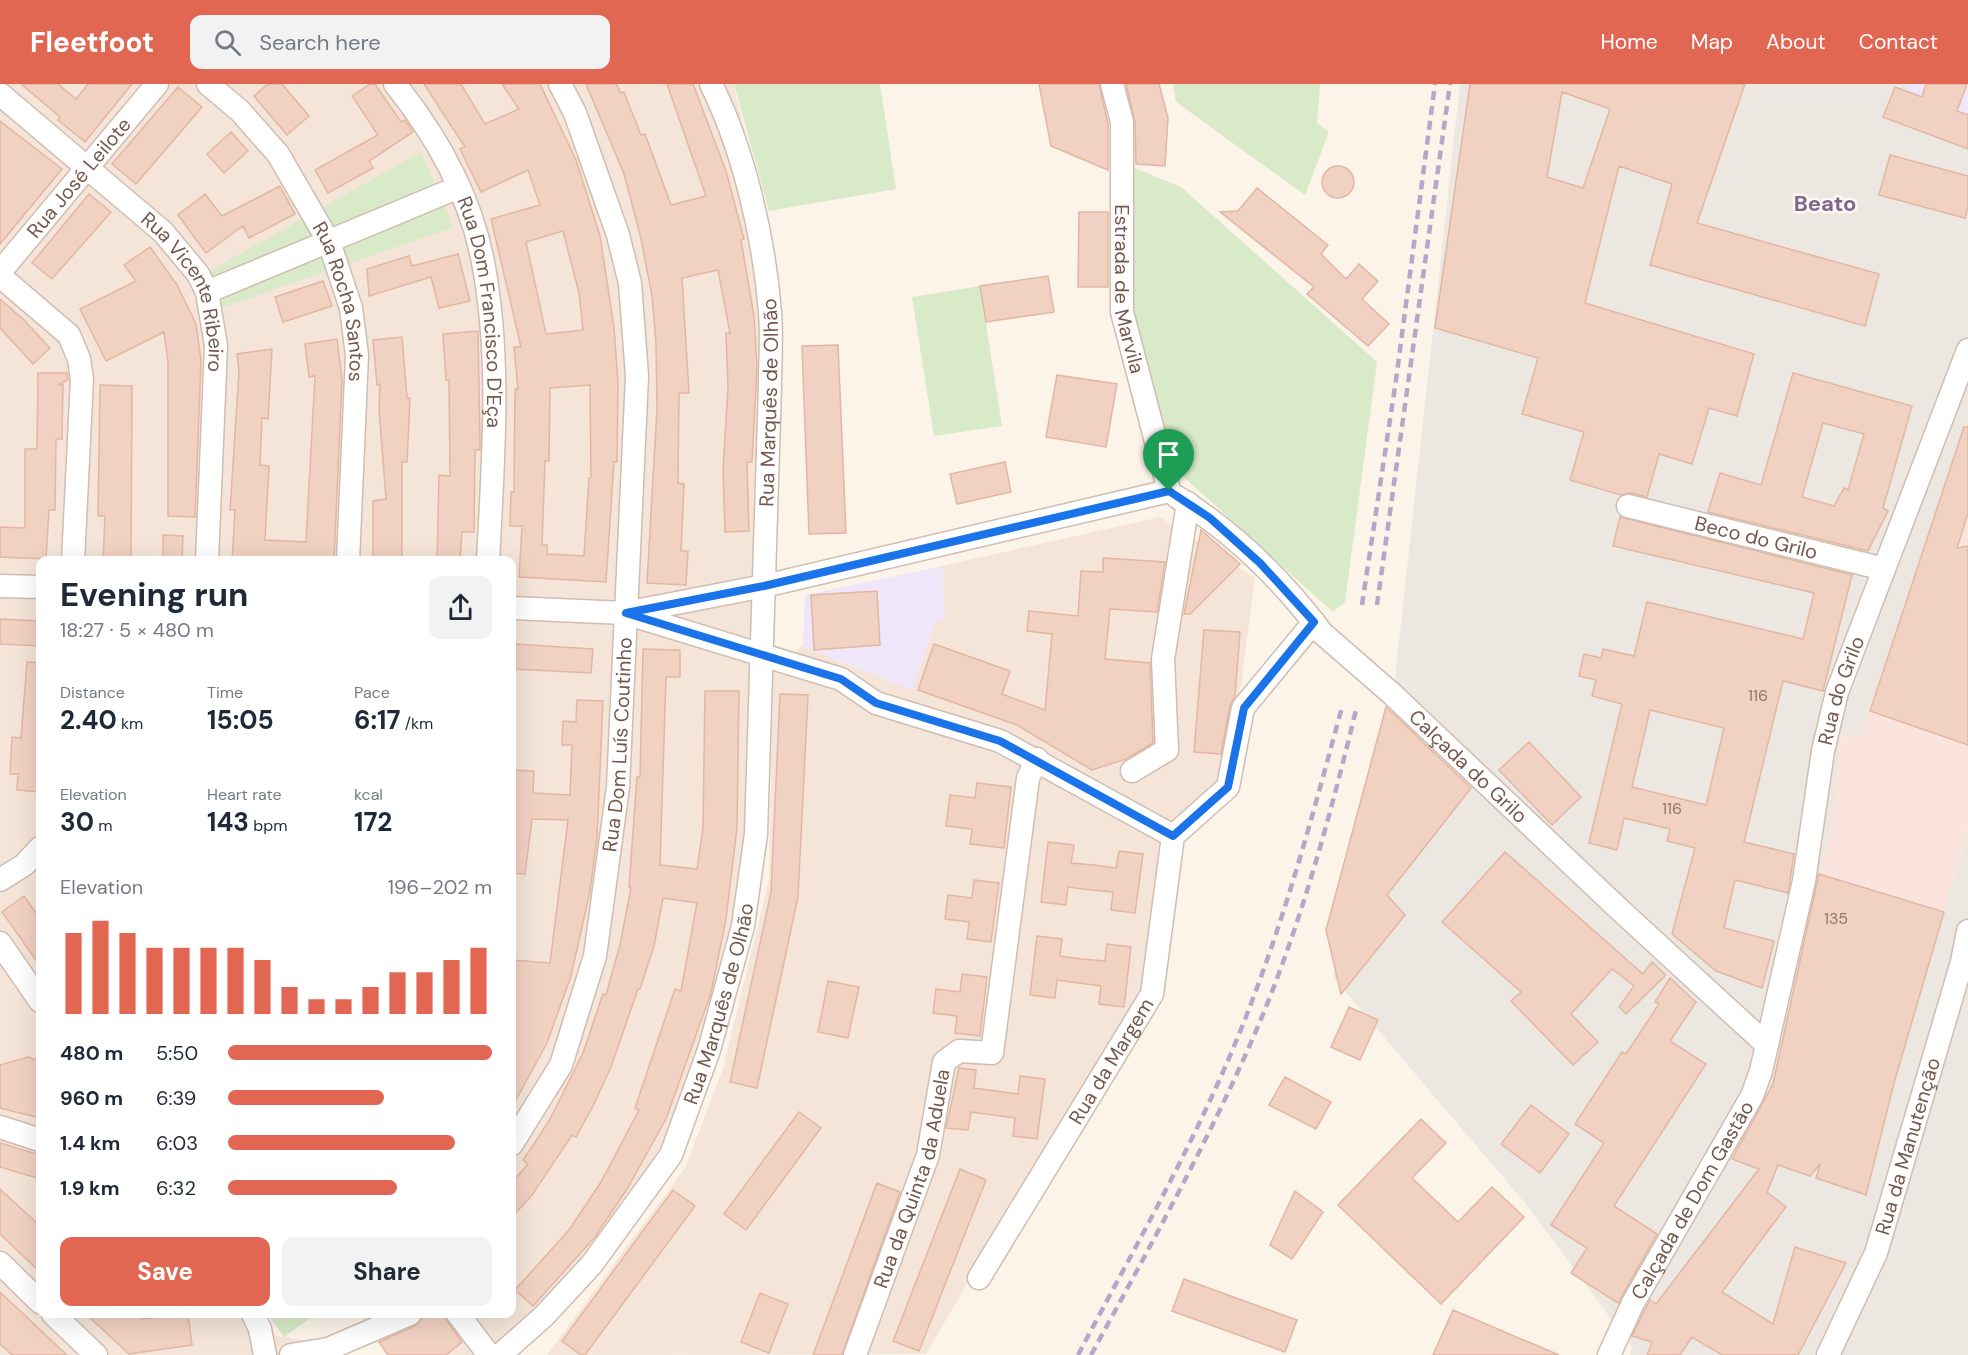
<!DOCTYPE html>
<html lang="en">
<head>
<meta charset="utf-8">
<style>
  :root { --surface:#fff; --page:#f2f2f3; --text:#1f2937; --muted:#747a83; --accent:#e26753 }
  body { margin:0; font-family:"DM Sans",sans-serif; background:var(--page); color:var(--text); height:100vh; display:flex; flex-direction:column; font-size:22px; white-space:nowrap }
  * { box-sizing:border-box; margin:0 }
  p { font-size:20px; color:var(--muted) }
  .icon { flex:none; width:33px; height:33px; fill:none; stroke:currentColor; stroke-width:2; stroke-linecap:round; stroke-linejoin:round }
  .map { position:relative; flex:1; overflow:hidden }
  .panel { position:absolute; left:36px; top:472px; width:480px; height:762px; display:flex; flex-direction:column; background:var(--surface); border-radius:12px; box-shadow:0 6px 24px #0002 }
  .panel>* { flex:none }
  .pin { position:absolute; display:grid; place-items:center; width:51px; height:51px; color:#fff; margin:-62px -26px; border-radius:50% 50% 50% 0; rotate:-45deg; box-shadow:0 0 6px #0007 }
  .pin .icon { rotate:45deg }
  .round { display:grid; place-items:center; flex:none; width:63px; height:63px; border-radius:12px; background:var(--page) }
  .overview { display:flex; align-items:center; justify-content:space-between; height:102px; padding:0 24px }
  h1 { font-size:33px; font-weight:700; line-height:45px }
  .metrics { display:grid; grid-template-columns:repeat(3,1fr); gap:9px; height:102px; padding:6px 24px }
  .metrics div { display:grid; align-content:center }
  .metrics b { font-size:26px; font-weight:700 }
  .metrics small { font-size:16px; font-weight:400 }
  .metrics p { font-size:16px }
  .chart { height:168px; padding:12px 24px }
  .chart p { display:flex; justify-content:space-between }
  .chart svg { width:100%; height:108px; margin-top:6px; stroke:var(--accent); stroke-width:6 }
  .primary-button { display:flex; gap:12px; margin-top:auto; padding:12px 24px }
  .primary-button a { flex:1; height:69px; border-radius:12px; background:var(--accent); color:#fff; font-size:24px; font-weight:700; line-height:69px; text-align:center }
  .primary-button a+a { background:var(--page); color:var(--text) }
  ul { padding:0 24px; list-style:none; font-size:20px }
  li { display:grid; grid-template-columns:96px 72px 1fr; align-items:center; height:45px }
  li i { height:15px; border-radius:8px; background:var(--accent) }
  header { display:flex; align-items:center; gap:36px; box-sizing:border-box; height:84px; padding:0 30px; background:var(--accent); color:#fff }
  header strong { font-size:28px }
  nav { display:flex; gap:33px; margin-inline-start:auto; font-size:21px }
  .search { width:420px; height:54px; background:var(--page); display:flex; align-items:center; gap:15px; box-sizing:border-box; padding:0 21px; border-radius:12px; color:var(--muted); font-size:22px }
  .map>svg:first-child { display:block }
  .residential { fill:#f4e5d8 }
  .commercial { fill:#fce4de }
  .industrial { fill:#ede7e2 }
  .education { fill:#f0e6f9 }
  .green { fill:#d8eac7 }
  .building { fill:#f1d1c2; stroke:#e3b6a2; stroke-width:1.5; fill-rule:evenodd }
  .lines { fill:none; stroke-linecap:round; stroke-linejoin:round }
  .street-casing { stroke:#d0bdb1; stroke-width:25 }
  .street { stroke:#fff; stroke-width:22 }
  .rail { stroke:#b5a7c7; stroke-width:4.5; stroke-dasharray:9 6; stroke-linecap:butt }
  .street-bridge-casing { stroke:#d0bdb1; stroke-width:25; stroke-linecap:butt }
  .street-bridge { stroke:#fff; stroke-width:22 }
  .route-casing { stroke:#fff; stroke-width:12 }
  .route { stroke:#1a73e8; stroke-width:8 }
  .labels { text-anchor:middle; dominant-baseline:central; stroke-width:5; stroke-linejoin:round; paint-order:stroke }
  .number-label { font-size:16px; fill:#95766a }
  .street-label { font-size:20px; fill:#76584d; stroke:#fff8f0 }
  .quarter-label { font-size:22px; font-weight:bold; fill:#7f6592; stroke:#fff8f0 }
</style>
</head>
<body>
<header>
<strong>Fleetfoot</strong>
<div class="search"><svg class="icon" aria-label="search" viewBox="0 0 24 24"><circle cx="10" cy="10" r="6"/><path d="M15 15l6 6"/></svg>Search here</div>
<nav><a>Home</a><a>Map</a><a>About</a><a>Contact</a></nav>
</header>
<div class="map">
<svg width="1968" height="1271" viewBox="0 0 1968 1271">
  <rect width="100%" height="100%" fill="#fcf3e9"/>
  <path class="residential" d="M0 0H733L734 3 775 171 753 546 746 754 720 911 662 1064 599 1159 504 1271H390L359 1230H512V477H40V1230H261L276 1252 323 1260 324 1271H0Z
    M1160 433 1255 494 1229 693 1159 757 1146 908 1074 1016 926 1270 547 1271 685 1084 723 985 769 795 773 590 802 562 911 605 937 535 945 537 942 482Z"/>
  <path class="commercial" d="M1968 333V745L1944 828 1821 791 1834 725 1841 649 1860 653Z"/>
  <path class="industrial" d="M1460 0H1968V333L1860 654 1841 650 1834 725 1822 790 1944 828 1968 745V1271H1630L1632 1263 1525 1119 1333 893 1391 631Z"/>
  <path class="education" d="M1907 0H1968V31L1905 7Z
    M942 482 945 537 937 535 911 606 803 562 805 511Z"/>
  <path class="green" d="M734 0H880L896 105 769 127Z
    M1173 0H1320L1317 39 1329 48 1305 111 1176 18Z
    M421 68 454 143 221 224 208 188Z
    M1132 83 1181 103 1377 278 1345 518 1333 528 1176 386 1128 215Z
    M980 202 1002 342 934 352 912 213Z
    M268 1230H316L284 1253Z"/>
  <path class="building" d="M21 0H58L76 15 88 0H132L85 58 58 36 60 33Z
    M268 0H282L309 32 287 51 254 12Z
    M370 0H375L401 38 405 36 413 48 369 77 373 84 328 109 315 86 378 51 352 12Z
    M424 0H461L485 40 519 25 502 0H540L576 76 600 152 614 243 618 299 617 378H614L606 498 519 493 522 442H510L511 408H514L515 305H518L514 263H521L491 135 540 121 528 86 481 108 460 65 465 63ZM563 147 579 209 583 246 546 250 526 158ZM590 301 591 394H589L584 472 547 470V461H542L545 377H549L550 304Z
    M586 0H616L621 9 624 8 641 51 645 50 671 121 706 112 667 0H693L726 87 744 155 741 156 754 232 757 283 752 378H747L749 447 725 448 723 387 728 303 726 249H730L718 186 682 194 689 309H679L678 399 684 400 681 467H688L686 501 647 499 657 325 656 259 652 212 641 154 624 90Z
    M1039 0H1099L1108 40V86L1051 62Z
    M1126 0H1159L1168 34 1165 82 1136 80 1135 38Z
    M1470 0H1745L1697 139 1879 190 1865 242 1650 181 1672 100 1619 82 1585 219 1754 270 1737 332 1709 324 1692 380 1659 370 1647 413 1631 409 1621 411 1570 396 1584 348 1522 330 1538 274 1435 244ZM1562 8 1610 25 1583 104 1547 93Z
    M1926 0H1967L1957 27 1968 31V65L1883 33 1895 3 1922 13Z
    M178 3 202 23 136 100 112 80Z
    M0 37 62 85 0 160Z
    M231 48 248 67 224 89 207 70Z
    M1890 71 1968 92V123L1965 134 1879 111Z
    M1322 98a16 16 0 1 1 32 0a16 16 0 1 1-32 0Z
    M280 102 295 130 249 154 243 142 206 169 178 131 205 110 222 132Z
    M1257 104 1328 161 1321 170 1346 195 1359 180 1378 197 1362 215 1389 240 1368 262 1307 210 1314 203 1220 128 1238 127Z
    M89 110 111 128 52 195 32 179Z
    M1079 128H1108V203H1078Z
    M150 163 177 201 196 240 201 276 195 433 168 432V279L164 248 106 277 80 225 136 197 124 181Z
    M458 170 470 217 439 224 431 193 369 212 367 185 409 172 412 182Z
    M1048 192 1054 228 986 238 980 202Z
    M323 197 332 222 283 238 275 213Z
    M0 215 24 236 50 264 33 280 0 244Z
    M478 247 480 360V366H475L474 448H462L460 477H437L439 391 450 392 449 296H446L443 250Z
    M402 253 407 314H410L407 378H402V477H373V417L386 415 379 325 380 300 377 301 373 256Z
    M337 255 342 296 334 477H232L235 426H230L239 288 237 270 272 265 268 335 262 334 260 381 269 382 265 456 306 458 315 292 309 293 305 260Z
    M838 261 846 449 809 450 802 262Z
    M38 289H67L68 296 58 301H63L62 355H56L55 426H49L46 475 0 473V443L25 444V365H37Z
    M1793 289 1912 322 1883 424 1888 427 1868 467 1708 428 1720 389 1761 401ZM1823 339 1864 350 1848 406 1844 404 1834 422 1802 413Z
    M1057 291 1117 300 1106 363 1046 353Z
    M100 301 132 302 131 477H103L105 432H98Z
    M1964 343H1968V429L1957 464 1968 462V661L1870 627Z
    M1005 378 1011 408 957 420 950 390Z
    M1620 433 1852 491 1823 607 1783 597 1744 758 1794 770 1788 809 1735 796 1724 844 1774 857 1762 904 1716 887 1672 850 1695 764 1667 757 1670 745 1624 734 1617 766 1589 759 1622 620 1592 612 1596 596 1579 592 1584 570 1601 574 1603 565 1634 572 1647 518 1803 555 1814 509 1613 462ZM1650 626 1724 644 1706 721 1632 703Z
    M1201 446 1240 480 1190 530H1184Z
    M163 451 183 452 182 477H163Z
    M1103 474 1165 478 1157 528 1110 525 1105 575 1150 579 1153 659 1126 675 1092 686 1017 641 918 606 934 560 1010 587 1002 610 1045 626 1052 550 1027 547 1029 527 1078 532 1081 487 1103 488Z
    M877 507 880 561 814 566 811 511Z
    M0 535 40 537V562L0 560Z
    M1204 546 1240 548 1235 612 1230 621 1221 670 1194 668Z
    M515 560 593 565 591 589 513 585Z
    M643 565 680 566V593H666L660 781 697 785 703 743 705 607H739L737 744 726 835 711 909 666 1035 627 1105 595 1153 533 1222 515 1206 569 1146 601 1098 639 1026 635 1024 675 905 681 907 697 819 663 814 654 862 640 905H638L611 983 593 1022 576 1053 572 1051 532 1111 512 1133V1098L528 1080 523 1076 549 1037 583 969 603 910 606 911 620 861 631 804 629 803 637 693H640Z
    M27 578 40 579V708L17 706 18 690H10L12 653 21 654Z
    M780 610 808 611 798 813 757 1004 730 998 771 808Z
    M577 616 603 617 597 754 590 807 571 892 547 959 512 1023V876L550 879 568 736 532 735 525 790 512 789V686L534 687 533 709 570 711 572 661H562L563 637 576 638Z
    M1386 623 1471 704 1387 811 1405 831 1341 910 1326 846Z
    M1529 658 1581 713 1552 741 1499 686Z
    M977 699 1011 703 1004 764 970 760 972 745 946 742 950 711 975 714Z
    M1048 758 1074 761 1071 779 1094 781 1116 784 1119 767 1143 770 1135 829 1111 826 1113 808 1091 806 1068 803 1066 821 1041 818Z
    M1505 768 1643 890 1652 878 1666 891 1626 930 1619 923 1634 902 1612 885 1571 930 1598 958 1573 981 1511 917 1521 908 1442 838Z
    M1819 790 1944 828 1894 999 1866 1111 1816 1094 1820 1080 1810 1092 1778 1081 1767 1108 1786 1123 1722 1208 1773 1240 1795 1163 1846 1179 1798 1271H1722L1692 1253 1680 1271H1647L1652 1258 1632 1252 1650 1216 1656 1220 1759 1085 1732 1075 1773 1000Z
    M974 796 999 799 991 858 967 855 969 838 945 835 948 811 972 814Z
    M24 812 40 835V882L2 828Z
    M1037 852 1062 855 1060 872 1082 875 1105 877 1107 860 1131 863 1124 923 1099 920 1101 902 1057 896 1055 914 1030 911Z
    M962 890 987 893 980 952 955 949 957 932 933 929 936 905 960 908Z
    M1670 894 1696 918 1670 957 1706 980 1614 1122 1657 1150 1618 1219 1571 1189 1587 1164 1551 1141 1604 1059 1575 1040 1622 968 1626 970 1659 920 1655 918Z
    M828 897 859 903 848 954 818 948Z
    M1349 923 1378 936 1360 976 1331 963Z
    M28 973 40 977V1034L0 1024V981Z
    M959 984 976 986 974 1004 1018 1010 1020 992 1045 995 1037 1055 1013 1052 1015 1034 971 1028 968 1046 946 1044Z
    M1285 993 1331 1018 1316 1045 1269 1021Z
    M1531 1021 1569 1050 1540 1089 1501 1060Z
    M799 1028 821 1044 746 1146 724 1130Z
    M1421 1035 1446 1059 1412 1094 1458 1138 1492 1103 1524 1133 1441 1220 1338 1121Z
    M0 1059 40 1071V1095L0 1083Z
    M960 1085 986 1096 919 1267 893 1257Z
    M877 1099 900 1108 842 1271H813Z
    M0 1105 40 1142V1188L0 1150Z
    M673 1106 695 1122 585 1271H581L562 1257Z
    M1295 1107 1323 1128 1292 1175 1270 1161Z
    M1184 1195 1297 1236 1285 1268 1172 1227Z
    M0 1208 67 1271H12L0 1260Z
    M760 1209 788 1220 769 1269 741 1258Z
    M1453 1226 1559 1271H1433Z
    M86 1230H136L142 1235 188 1230 192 1261 129 1270Z
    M426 1230H442L462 1258 446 1271H388L379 1258 415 1242Z"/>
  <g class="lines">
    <g class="street-casing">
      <g id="street">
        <path id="s1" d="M208 0 240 27 278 70 329 158 351 224 357 271 348 477"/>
        <path id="s2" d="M395 0C435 50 469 110 482 173 502 272 493 377 488 477"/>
        <path id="s3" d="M1112 0 1122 38V228L1169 407"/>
        <path id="s4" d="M0 10 163 148 198 190 207 208 216 262 207 477"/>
        <path id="s5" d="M0 188 157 0"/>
        <path d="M0 192 69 251 79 275 82 295 73 477"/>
        <path d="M207 208 459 103"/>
        <path d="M1177 413C1233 448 1283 497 1322 549"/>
        <path id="s6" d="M1628 422 1884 485"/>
        <path d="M0 502 40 503"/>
        <path d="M512 524 625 529 764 502 1169 407"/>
        <path d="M628 530 841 595 876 619 1000 657 1173 752"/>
        <path id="s7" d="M1392 610 1620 826 1767 961"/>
        <path d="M1132 687 1167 666 1163 575 1188 419"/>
        <path d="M0 796 24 781 40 764"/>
        <path d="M0 859 40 917"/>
        <path d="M0 1043 40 1056"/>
        <path id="s8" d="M512 1060 561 981 595 872 618 703 637 292 630 199 618 151 575 29 560 0"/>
        <path d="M0 1179 40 1218"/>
        <path id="s9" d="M979 1194 1152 910 1173 752 1228 703 1243 624 1314 538"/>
        <path d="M53 1230 96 1271"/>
        <path d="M253 1230 260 1245 265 1271"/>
        <path d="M458 1230 489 1271"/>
        <path d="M291 1271 328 1265 410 1230"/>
        <path id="s10" d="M500 1271 544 1232 592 1180 671 1071 709 966 743 842 756 750 770 302C770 277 772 252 770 228 764 153 744 67 711 0"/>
        <path id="s11" d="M855 1271 928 1071 944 978 959 967 992 969 1028 694 1037 675"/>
        <path id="s12" d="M1609 1271 1633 1219 1752 1012 1761 987 1804 797 1823 667 1837 608 1968 266"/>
        <path id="s13" d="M1828 1271 1876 1169 1962 878 1968 847"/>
      </g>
    </g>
    <use href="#street" class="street"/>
    <path class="rail" d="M1362 521 1396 296 1435 0
      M1377 521 1450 0
      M1078 1271C1139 1155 1206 1040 1252 917 1289 820 1315 723 1342 623
      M1091 1271C1146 1170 1202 1069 1249 963 1297 855 1328 741 1356 626"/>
    <g class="street-bridge-casing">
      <path id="street-bridge" d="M1322 549 1392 610"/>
    </g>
    <use href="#street-bridge" class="street-bridge"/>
  </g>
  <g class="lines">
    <g class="route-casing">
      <path id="route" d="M1169 407 1210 434 1260 479 1314 538 1244 624 1228 703 1173 752 1000 657 876 619 841 595 626 529 764 502Z"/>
    </g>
    <use href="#route" class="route"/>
  </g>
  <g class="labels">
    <g class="number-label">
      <text x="1758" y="611">116</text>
      <text x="1672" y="724">116</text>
      <text x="1836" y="834">135</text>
    </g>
    <g class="street-label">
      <text stroke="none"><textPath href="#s5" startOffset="123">Rua José Leilote</textPath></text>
      <text stroke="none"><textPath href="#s3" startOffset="207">Estrada de Marvila</textPath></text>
      <text stroke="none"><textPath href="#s4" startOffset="279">Rua Vicente Ribeiro</textPath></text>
      <text stroke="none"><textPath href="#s1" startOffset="262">Rua Rocha Santos</textPath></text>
      <text stroke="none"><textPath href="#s2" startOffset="250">Rua Dom Francisco D'Eça</textPath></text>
      <text stroke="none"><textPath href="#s10" startOffset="1029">Rua Marquês de Olhão</textPath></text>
      <text stroke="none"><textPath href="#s6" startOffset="132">Beco do Grilo</textPath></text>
      <text stroke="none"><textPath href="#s12" startOffset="712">Rua do Grilo</textPath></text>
      <text stroke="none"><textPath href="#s8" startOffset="420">Rua Dom Luís Coutinho</textPath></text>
      <text stroke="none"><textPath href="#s7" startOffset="105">Calçada do Grilo</textPath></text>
      <text stroke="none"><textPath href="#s10" startOffset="423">Rua Marquês de Olhão</textPath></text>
      <text stroke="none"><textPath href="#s9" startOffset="254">Rua da Margem</textPath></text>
      <text stroke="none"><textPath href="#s13" startOffset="224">Rua da Manutenção</textPath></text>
      <text stroke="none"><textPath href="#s11" startOffset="186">Rua da Quinta da Aduela</textPath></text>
      <text stroke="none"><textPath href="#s12" startOffset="176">Calçada de Dom Gastão</textPath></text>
    </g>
    <g class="quarter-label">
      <text x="1825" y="119">Beato</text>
    </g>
  </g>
</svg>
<div class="pin" style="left:1169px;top:407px;background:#1e9e55"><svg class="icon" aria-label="arrive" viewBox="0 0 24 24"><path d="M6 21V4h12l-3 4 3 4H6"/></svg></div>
<section class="panel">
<div class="overview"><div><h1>Evening run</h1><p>18:27 · 5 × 480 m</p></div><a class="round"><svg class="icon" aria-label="share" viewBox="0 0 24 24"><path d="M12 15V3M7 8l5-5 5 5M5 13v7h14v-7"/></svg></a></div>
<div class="metrics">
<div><p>Distance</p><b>2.40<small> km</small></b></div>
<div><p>Time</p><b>15:05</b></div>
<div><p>Pace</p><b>6:17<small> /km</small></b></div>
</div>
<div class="metrics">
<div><p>Elevation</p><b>30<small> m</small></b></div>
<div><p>Heart rate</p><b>143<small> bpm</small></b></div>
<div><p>kcal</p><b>172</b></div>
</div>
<div class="chart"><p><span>Elevation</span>196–202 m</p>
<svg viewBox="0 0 160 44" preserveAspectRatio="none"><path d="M5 44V11M15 44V6M25 44V11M35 44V17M45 44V17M55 44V17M65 44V17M75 44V22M85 44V33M95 44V38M105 44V38M115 44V33M125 44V27M135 44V27M145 44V22M155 44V17"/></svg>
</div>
<ul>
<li><b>480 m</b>5:50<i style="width:100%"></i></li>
<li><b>960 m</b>6:39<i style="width:59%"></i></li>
<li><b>1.4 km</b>6:03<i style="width:86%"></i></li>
<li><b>1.9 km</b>6:32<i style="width:64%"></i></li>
</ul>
<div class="primary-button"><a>Save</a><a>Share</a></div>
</section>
</div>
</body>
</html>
